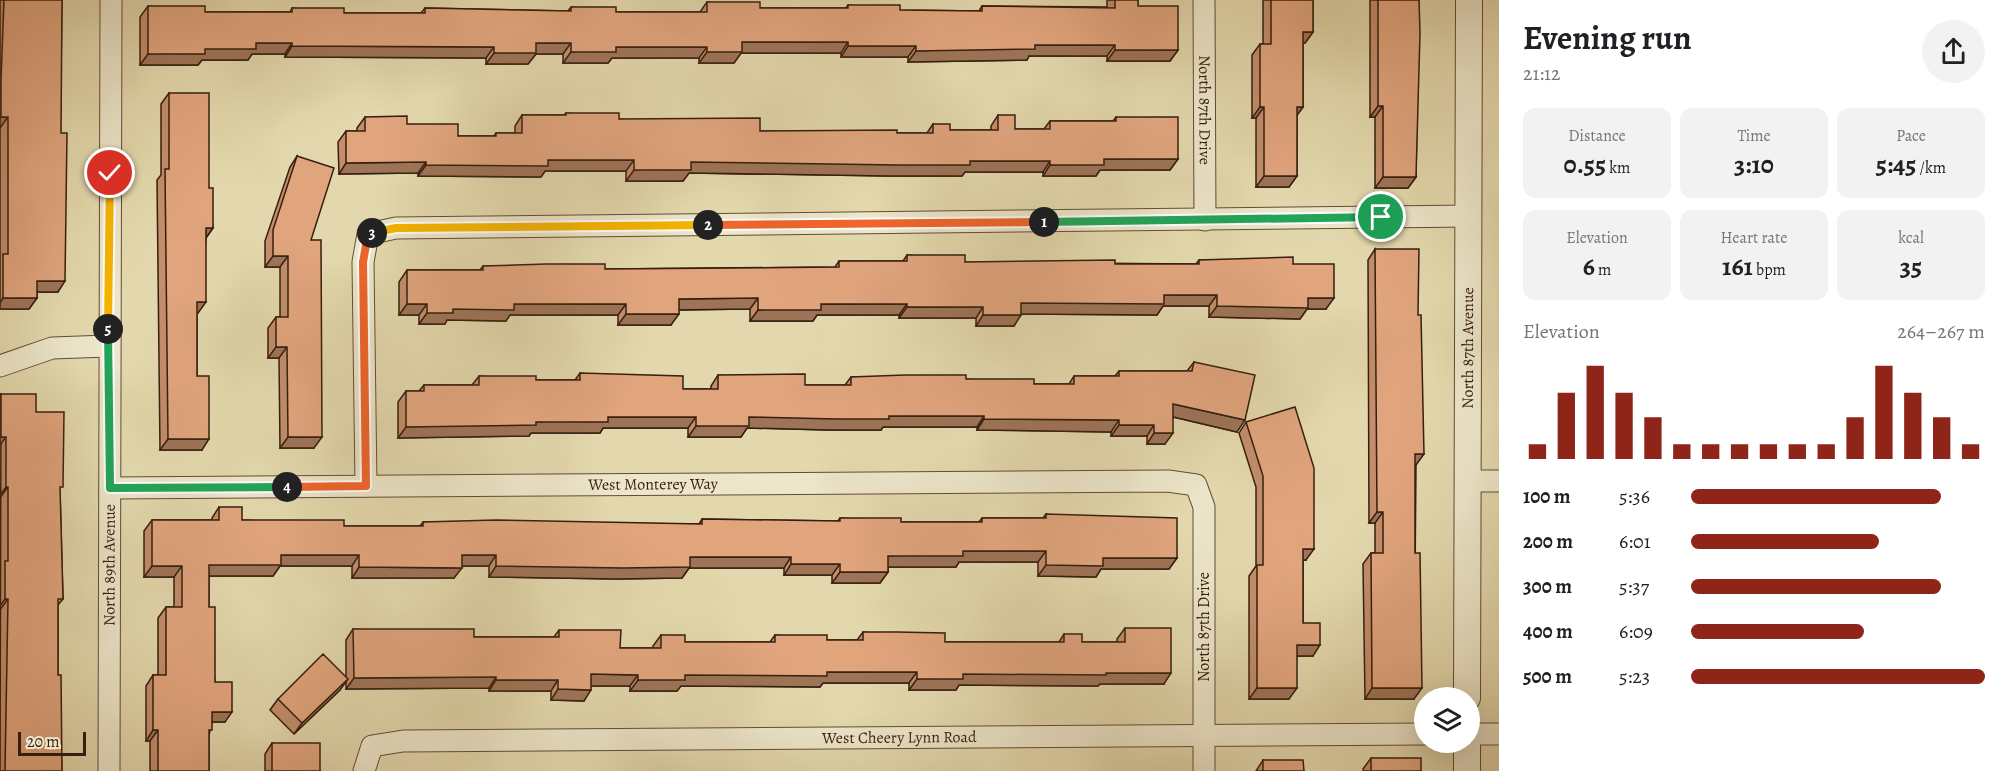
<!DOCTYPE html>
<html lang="en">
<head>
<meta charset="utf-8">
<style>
  :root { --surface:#fff; --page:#f2f2f2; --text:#202124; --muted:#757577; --accent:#8f2418 }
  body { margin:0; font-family:Alegreya,serif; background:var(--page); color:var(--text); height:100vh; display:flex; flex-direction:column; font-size:22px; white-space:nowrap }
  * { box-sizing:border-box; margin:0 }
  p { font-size:20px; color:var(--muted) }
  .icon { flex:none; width:33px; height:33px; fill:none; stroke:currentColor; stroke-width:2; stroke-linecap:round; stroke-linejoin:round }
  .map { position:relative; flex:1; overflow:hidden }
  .details { display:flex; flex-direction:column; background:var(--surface); width:510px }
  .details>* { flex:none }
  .controls { position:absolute; left:1414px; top:687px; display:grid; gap:12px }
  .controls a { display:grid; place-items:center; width:66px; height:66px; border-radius:50%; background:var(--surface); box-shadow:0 6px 24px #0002; font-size:30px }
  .scale { position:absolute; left:18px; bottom:15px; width:68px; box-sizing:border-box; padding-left:6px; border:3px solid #371e0e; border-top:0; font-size:16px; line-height:21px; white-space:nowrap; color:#371e0e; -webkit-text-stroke:4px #ede6ca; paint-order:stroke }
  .pin { position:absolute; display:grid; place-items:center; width:51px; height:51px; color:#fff; margin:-26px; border:3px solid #fff; border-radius:50%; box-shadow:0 2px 6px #0007 }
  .km { position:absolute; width:30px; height:30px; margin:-15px; border-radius:50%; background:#222; color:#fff; font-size:16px; line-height:30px; text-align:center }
  .round { display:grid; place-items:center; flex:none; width:63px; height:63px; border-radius:32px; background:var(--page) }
  .head { display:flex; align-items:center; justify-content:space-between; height:102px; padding:0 24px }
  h1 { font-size:33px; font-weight:600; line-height:45px }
  .figures { display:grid; grid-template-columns:repeat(3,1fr); gap:9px; height:102px; padding:6px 24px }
  .figures div { display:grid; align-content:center; border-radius:12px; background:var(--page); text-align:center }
  .figures b { font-size:26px; font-weight:600 }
  .figures small { font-size:16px; font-weight:400 }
  .figures p { font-size:16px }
  .chart { height:168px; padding:12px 24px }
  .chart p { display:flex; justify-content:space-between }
  .chart svg { width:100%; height:108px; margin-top:6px; stroke:var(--accent); stroke-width:6 }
  ul { padding:0 24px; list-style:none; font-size:20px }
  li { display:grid; grid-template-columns:96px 72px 1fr; align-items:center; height:45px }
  li i { height:15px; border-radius:8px; background:var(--accent) }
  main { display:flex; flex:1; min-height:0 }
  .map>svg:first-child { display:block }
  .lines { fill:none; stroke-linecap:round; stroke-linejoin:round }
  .minor-casing { stroke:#624c36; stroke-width:23 }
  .tertiary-casing { stroke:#624c36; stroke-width:28 }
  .minor { stroke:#ede6ca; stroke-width:21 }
  .tertiary { stroke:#ede6ca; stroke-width:26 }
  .wall { fill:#c28e6c; stroke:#371e0e; stroke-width:1.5 }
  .shaded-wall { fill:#9e7458; stroke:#371e0e; stroke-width:1.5 }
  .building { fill:#e1a57e; stroke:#371e0e; stroke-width:1.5 }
  .split-1-casing { stroke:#fff; stroke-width:12 }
  .split-2-casing { stroke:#fff; stroke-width:12 }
  .split-3-casing { stroke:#fff; stroke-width:12 }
  .split-4-casing { stroke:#fff; stroke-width:12 }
  .split-5-casing { stroke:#fff; stroke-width:12 }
  .split-6-casing { stroke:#fff; stroke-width:12 }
  .split-1 { stroke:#22a559; stroke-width:8 }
  .split-2 { stroke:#f0652b; stroke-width:8 }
  .split-3 { stroke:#f5b400; stroke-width:8 }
  .split-4 { stroke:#f0652b; stroke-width:8 }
  .split-5 { stroke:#22a559; stroke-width:8 }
  .split-6 { stroke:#f5b400; stroke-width:8 }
  .labels { text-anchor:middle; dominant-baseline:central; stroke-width:5; stroke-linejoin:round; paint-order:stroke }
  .street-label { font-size:16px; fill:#371e0e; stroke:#ede6ca }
</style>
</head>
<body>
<main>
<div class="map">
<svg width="1499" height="771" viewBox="0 0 1499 771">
  <rect width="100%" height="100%" fill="#e3d8ad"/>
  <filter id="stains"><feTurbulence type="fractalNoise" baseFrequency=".00333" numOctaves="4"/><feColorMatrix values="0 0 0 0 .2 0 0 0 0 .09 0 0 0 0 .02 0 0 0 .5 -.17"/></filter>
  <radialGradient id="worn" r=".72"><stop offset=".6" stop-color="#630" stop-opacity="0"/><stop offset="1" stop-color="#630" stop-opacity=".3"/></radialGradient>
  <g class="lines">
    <g class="minor-casing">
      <g id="minor">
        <path id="s1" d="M1204 0 1205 220"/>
        <path d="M0 366 52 348 108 346"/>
        <path d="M1470 481H1499"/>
        <path d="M366 486 363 262 368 234 396 228 1469 216"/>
        <path id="s2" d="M110 488 1168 481 1196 485 1204 507V771"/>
        <path d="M1470 734H1499"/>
        <path id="s3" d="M109 771 111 0"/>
        <path id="s4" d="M364 771 372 746 403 741 1425 734"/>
      </g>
    </g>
    <g class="tertiary-casing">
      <g id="tertiary">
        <path id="s5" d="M1467 698 1469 0"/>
        <path d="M1467 771V742"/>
      </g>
    </g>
    <use href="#minor" class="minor"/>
    <use href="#tertiary" class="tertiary"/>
  </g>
  <path class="wall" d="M0 0H62L58 292H37V298L29 309H0Z
    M1107 0H1138V6L1178 50 1170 61H1107V56H1029L1027 60 908 62V57H841V53H741L734 63H699V58H612L608 63H563V54H536L528 64H486V58L285 57V54H252L248 60H202L198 65H140V17L148 6 205 12H290L292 8 344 13H421L425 8 568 11 571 7 616 12H700L707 2 760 8H846L848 5 900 10 979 11 982 6 1107 7Z
    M1263 0H1313V32L1305 43H1303V107L1297 115V176L1289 187H1256V118H1252V55L1260 44H1263Z
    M1370 0H1419L1416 177 1408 188H1375V117H1370Z
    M169 93 209 188 213 228 206 238 198 313H197V376L202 450H160L157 180 161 175V104Z
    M566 113 619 119 760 131 897 133H927L933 124 950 130H991V126L998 115 1015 129H1044L1050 121H1113L1116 117 1178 159 1170 170H1100L1096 176H1043V172H965L962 176H889L689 173 683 181H626V171H545L541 177 418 176V173L339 174 338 142 346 131H357V128L365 117 407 124 458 136H494L496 133H515V126L522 115H564Z
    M297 156 311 240 314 448H280L279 358H268V328L276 317H280V267H265V241L290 167Z
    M1375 249 1416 465 1414 699H1365L1363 564 1371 553H1375V523H1369L1368 260Z
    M907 255 965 262 1196 264 1199 260 1293 264 1326 309H1307L1300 319 1209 317V306H1163L1157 315 1021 314 1014 326H976V318H899V315H817L813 321H750V309L679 310 671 325H618V315H510L506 321 447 320 445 324H419V315H399V282L407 270H480L483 266 605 269 835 267 839 261H903Z
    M1194 362 1237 432 1173 417 1165 444H1147V436H1111V432L977 430V427H883L881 430H828L747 428 741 437H688V428H603L600 433H531L529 436 398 438V402L406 391H419L424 385H472L479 376 536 380H575L580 373 683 389H711V386L718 375 805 385H845L851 377 966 379 1034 384H1069L1074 376H1115L1119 371H1187Z
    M1 394 36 412 60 491 63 599 58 605V675L62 771H0Z
    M1246 422 1306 560H1303V623L1313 656H1297L1289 699H1249V576L1256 566V487L1239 433Z
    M219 507 242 520 344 526H420L423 522 699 524 702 519 838 521 840 518 901 522H979L982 518H1043L1046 514 1177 558 1169 569H1101L1096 577 1038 576V562H959L956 567H888V572L880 583H832V575H784V568H689L682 578 616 579 489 577V566H462L454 578H352V566H280L273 576H209V607L215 682 225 722H212L209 735V771H150V741H146V686L153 675H158V618L166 607H174V577H144V531L152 520H212V518Z
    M1125 628 1164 684H1100L1098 686 959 685 956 690H909V683H823L820 687 681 686 677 691H630V686H591L584 701 551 700V691H489V688L346 689V680L340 690 294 734 270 710 278 699 346 677V640L353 629 474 637H554L559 630 620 648H653V646L661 635 685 642H770L775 635 827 640H857L863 632 945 642H1059L1064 634 1082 642H1117V639Z
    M272 743 320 771H265V754Z
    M1371 758 1421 771H1363V769Z
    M1263 760 1304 771H1256Z"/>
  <path class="shaded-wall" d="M1303 32H1313L1305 43H1295Z
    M742 42H848L841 53H741L734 63H699L707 52Z
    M256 43H292L285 54H252L248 60H202L198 65H140L148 54Z
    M536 43H571L563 54H536L528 64H486L494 53Z
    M1035 45H1115L1107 56H1029L1027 60 908 62 916 51Z
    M292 46 494 47 486 58 285 57Z
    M848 46H916L908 57H841Z
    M616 47H707L699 58H612L608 63H563L571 52Z
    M1115 50H1178L1170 61H1107Z
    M1378 106H1383L1375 117H1370Z
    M1260 107H1264L1256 118H1252Z
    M1297 107H1303L1295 118Z
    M1 117H8L0 128V118Z
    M1104 159H1178L1170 170H1100L1096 176H1043L1050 165Z
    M548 160H634L626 171H545L541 177 418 176 426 165Z
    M1050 161 1043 172H965L962 176H889L689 173 683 181H626L634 170 691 162Z
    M426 162 418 173 339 174 346 163Z
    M1264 176H1297L1289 187H1256Z
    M1383 177H1416L1408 188H1375Z
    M206 228H213L205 239Z
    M273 256H288L280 267H265Z
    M37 281H65L58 292H29Z
    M1164 295H1217L1209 306H1163L1157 315 1014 314 1021 303Z
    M3 298H37L29 309H0V303Z
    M758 298 750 309 671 310 679 299Z
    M1308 298H1334L1326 309H1307L1300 319 1209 317 1217 306Z
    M197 302H206L198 313H189Z
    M407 304H427L419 315H399Z
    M514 304H626L618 315H510L506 321 447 320 445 324H419L427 313 453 309Z
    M821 304H907L899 315H817L813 321H750L758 310Z
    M907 307H983L976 318H899Z
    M626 314H679L671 325H618Z
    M983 315H1021L1014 326H976Z
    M276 347H287L279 358H268Z
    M1173 404 1245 420 1237 432 1165 415Z
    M889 416H984L977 427H883L881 430H828L747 428 741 437H688L696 426 749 417Z
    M608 417H696L688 428H603L600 433H531L529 436 398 438 406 427 536 422Z
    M984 419 1119 420 1111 432 977 430Z
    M1119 425H1154L1147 436H1111Z
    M1154 433H1173L1165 444H1147Z
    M1 437H6L0 445V438Z
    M288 437H322L314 448H280Z
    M168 439H209L202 450H160Z
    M1415 454H1424L1416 465H1407Z
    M6 487H8L0 498V495Z
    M1377 512H1383L1375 523H1369Z
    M1303 549H1314L1306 560H1296Z
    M963 551H1046L1038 562H959L956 567H880L888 556Z
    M281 555H359L352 566H280L273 576H202L209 565Z
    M462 555H496L489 566H454Z
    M690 557H791L784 568H689L682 578 616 579 489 577 496 566Z
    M1103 558H1177L1169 569H1101L1096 577 1038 576 1046 565Z
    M791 564H840L832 575H784Z
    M152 566H182L174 577H144Z
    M359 567 462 568 454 578H352Z
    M840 572H888L880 583H832Z
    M5 599H8L0 610V606Z
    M1297 645H1320L1313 656H1289Z
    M827 672H917L909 683H823L820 687 681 686 677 691H630L638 680 685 675Z
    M1106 673H1171L1164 684H1100L1098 686 959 685 956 690H909L917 679 963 674Z
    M591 674 638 675 630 686H584Z
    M496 677 489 688 346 689 354 678Z
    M348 679 340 690 294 734 302 723Z
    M496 680H558L551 691H489Z
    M1257 688H1297L1289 699H1249Z
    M1372 688H1422L1414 699H1365Z
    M558 689 591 690 584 701 551 700Z
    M212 712H232L225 722H204Z
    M153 730H158L150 741H146Z"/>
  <path class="building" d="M4 0H62L61 133H67L65 281H37V298H3V254H8V117H1V80Z
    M1115 0H1138V6H1178V50H1115V45H1035V49L916 51V46H848V42H742V52H707V47H616V52H571V43H536V53H494V47L292 46V43H256V49H205V54H148V6H205V12H292V8H344V13H425V8L571 11V7H616V12H707V2H760V8H848V5H900V10L982 11V6L1115 8Z
    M1271 0H1313V32H1303V107H1297V176H1264V107H1260V44H1271Z
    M1378 0H1419L1420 33 1416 177H1383V106H1378Z
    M169 93H209V188H213V228H206V302H197V376H209V439H168L165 169H169Z
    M566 113H619V119L760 118V131L897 130V133H933V124H950V130H998V115H1015V129H1050V121H1116V117H1178V159H1104V165H1050V161H970V165H897L691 162V170H634V160H548V166L426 165V162L346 163V131H365V117L407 116V124H458V136H496V133H522V115H566Z
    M297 156 334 168 311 240H321L322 437H288L287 347H276V317H288V256H273V230Z
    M1375 249H1419L1418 315H1421L1424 454H1415V553H1420L1422 688H1372L1371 553H1383V512H1377Z
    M907 255H965V262L1115 260V264H1199V260L1293 257V264H1334V298H1308V308L1217 306V295H1164V304L1021 303V315H983V307H907V304H821V310H758V298L679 299V314H626V304H514V310L453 309V313H427V304H407V270H483V266L546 264H605V269L839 267V261H907Z
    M1194 362 1255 375 1245 420 1173 404V433H1154V425H1119V420L984 419V416H889V419H836L749 417V426H696V417H608V422H536V425L406 427V391H424V385H479V376H536V380H580V373L683 376V389H718V375L805 374V385H851V377L905 375H966V379H1034V384H1074V376H1119V371H1192Z
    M1 394H36V412H64L63 487H60L63 599H58V675H61L62 771H5L8 599H5V561H8V487H6V437H1Z
    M1295 407 1314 468V549H1303V623H1320V645H1297V688H1257V565H1263V476L1246 422Z
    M219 507H242V520H344V526H423V522L496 520 702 524V519L840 521V518H901V522H982V518H1046V514L1177 518V558H1103V566L1046 565V551H963V556H888V572H840V564H791V557H690V567L623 568 496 566V555H462V568L359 567V555H281V565H209V607H215V682H232V712H212V730H209V771H158V730H153V675H166V607H182V566H152V520H219Z
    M1125 628H1171V673H1106V675L963 674V679H917V672H827V676L685 675V680H638V675L591 674V690L558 689V680H496V677L354 678 353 629H474V637H559V630H621L620 648H661V635H685V642H775V635H827V640H863V632H897L945 633V642H1064V634H1082V642H1125Z
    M323 654 348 679 302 723 278 699Z
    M272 743H320V771H272Z
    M1371 758H1421V771H1371Z
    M1263 760H1303L1304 771H1263Z"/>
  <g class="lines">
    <g class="split-1-casing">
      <path id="split-1" d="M1044 222 1381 217"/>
    </g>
    <g class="split-2-casing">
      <path id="split-2" d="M708 225 1044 222"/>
    </g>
    <g class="split-3-casing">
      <path id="split-3" d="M372 233 396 228 708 225"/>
    </g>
    <g class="split-4-casing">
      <path id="split-4" d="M287 487 366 486 363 262 368 234 372 233"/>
    </g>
    <g class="split-5-casing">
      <path id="split-5" d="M108 329 110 488 287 487"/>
    </g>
    <g class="split-6-casing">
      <path id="split-6" d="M108 329 110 173"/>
    </g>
    <use href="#split-1" class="split-1"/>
    <use href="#split-2" class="split-2"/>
    <use href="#split-3" class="split-3"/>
    <use href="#split-4" class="split-4"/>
    <use href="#split-5" class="split-5"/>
    <use href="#split-6" class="split-6"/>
  </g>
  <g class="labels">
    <g class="street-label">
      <text stroke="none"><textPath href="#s1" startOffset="110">North 87th Drive</textPath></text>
      <text stroke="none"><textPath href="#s5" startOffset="350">North 87th Avenue</textPath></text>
      <text stroke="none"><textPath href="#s2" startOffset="543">West Monterey Way</textPath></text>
      <text stroke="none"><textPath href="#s3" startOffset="206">North 89th Avenue</textPath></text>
      <text transform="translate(1204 627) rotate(-90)">North 87th Drive</text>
      <text stroke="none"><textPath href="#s4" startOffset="554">West Cheery Lynn Road</textPath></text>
    </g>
  </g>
  <rect width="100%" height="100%" filter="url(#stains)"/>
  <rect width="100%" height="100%" fill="url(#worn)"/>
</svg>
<div class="controls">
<a><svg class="icon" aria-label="layers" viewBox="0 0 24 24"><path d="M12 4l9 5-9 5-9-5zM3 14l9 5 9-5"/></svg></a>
</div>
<div class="scale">20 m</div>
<div class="pin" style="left:1381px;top:217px;background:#1e9e55"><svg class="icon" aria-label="arrive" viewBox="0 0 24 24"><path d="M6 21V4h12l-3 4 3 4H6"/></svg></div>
<div class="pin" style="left:110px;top:173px;background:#d93025"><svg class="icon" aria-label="check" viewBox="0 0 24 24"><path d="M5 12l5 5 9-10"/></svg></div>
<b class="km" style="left:1044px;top:222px">1</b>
<b class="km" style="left:708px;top:225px">2</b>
<b class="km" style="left:372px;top:233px">3</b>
<b class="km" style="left:287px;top:487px">4</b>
<b class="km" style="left:108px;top:329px">5</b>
</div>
<section class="details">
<div class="head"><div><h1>Evening run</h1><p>21:12</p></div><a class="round"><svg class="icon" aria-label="share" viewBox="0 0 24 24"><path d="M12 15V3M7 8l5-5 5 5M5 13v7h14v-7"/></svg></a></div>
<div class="figures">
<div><p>Distance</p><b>0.55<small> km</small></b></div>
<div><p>Time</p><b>3:10</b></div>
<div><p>Pace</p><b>5:45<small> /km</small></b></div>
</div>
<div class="figures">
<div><p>Elevation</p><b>6<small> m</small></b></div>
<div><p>Heart rate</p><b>161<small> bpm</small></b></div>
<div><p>kcal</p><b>35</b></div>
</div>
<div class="chart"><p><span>Elevation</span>264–267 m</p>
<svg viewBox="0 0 160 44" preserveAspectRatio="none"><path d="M5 44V38M15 44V17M25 44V6M35 44V17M45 44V27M55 44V38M65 44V38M75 44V38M85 44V38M95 44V38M105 44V38M115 44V27M125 44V6M135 44V17M145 44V27M155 44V38"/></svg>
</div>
<ul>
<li><b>100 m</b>5:36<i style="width:85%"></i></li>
<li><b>200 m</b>6:01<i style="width:64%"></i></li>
<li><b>300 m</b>5:37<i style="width:85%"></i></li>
<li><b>400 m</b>6:09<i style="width:59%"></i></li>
<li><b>500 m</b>5:23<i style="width:100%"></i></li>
</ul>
</section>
</main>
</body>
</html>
